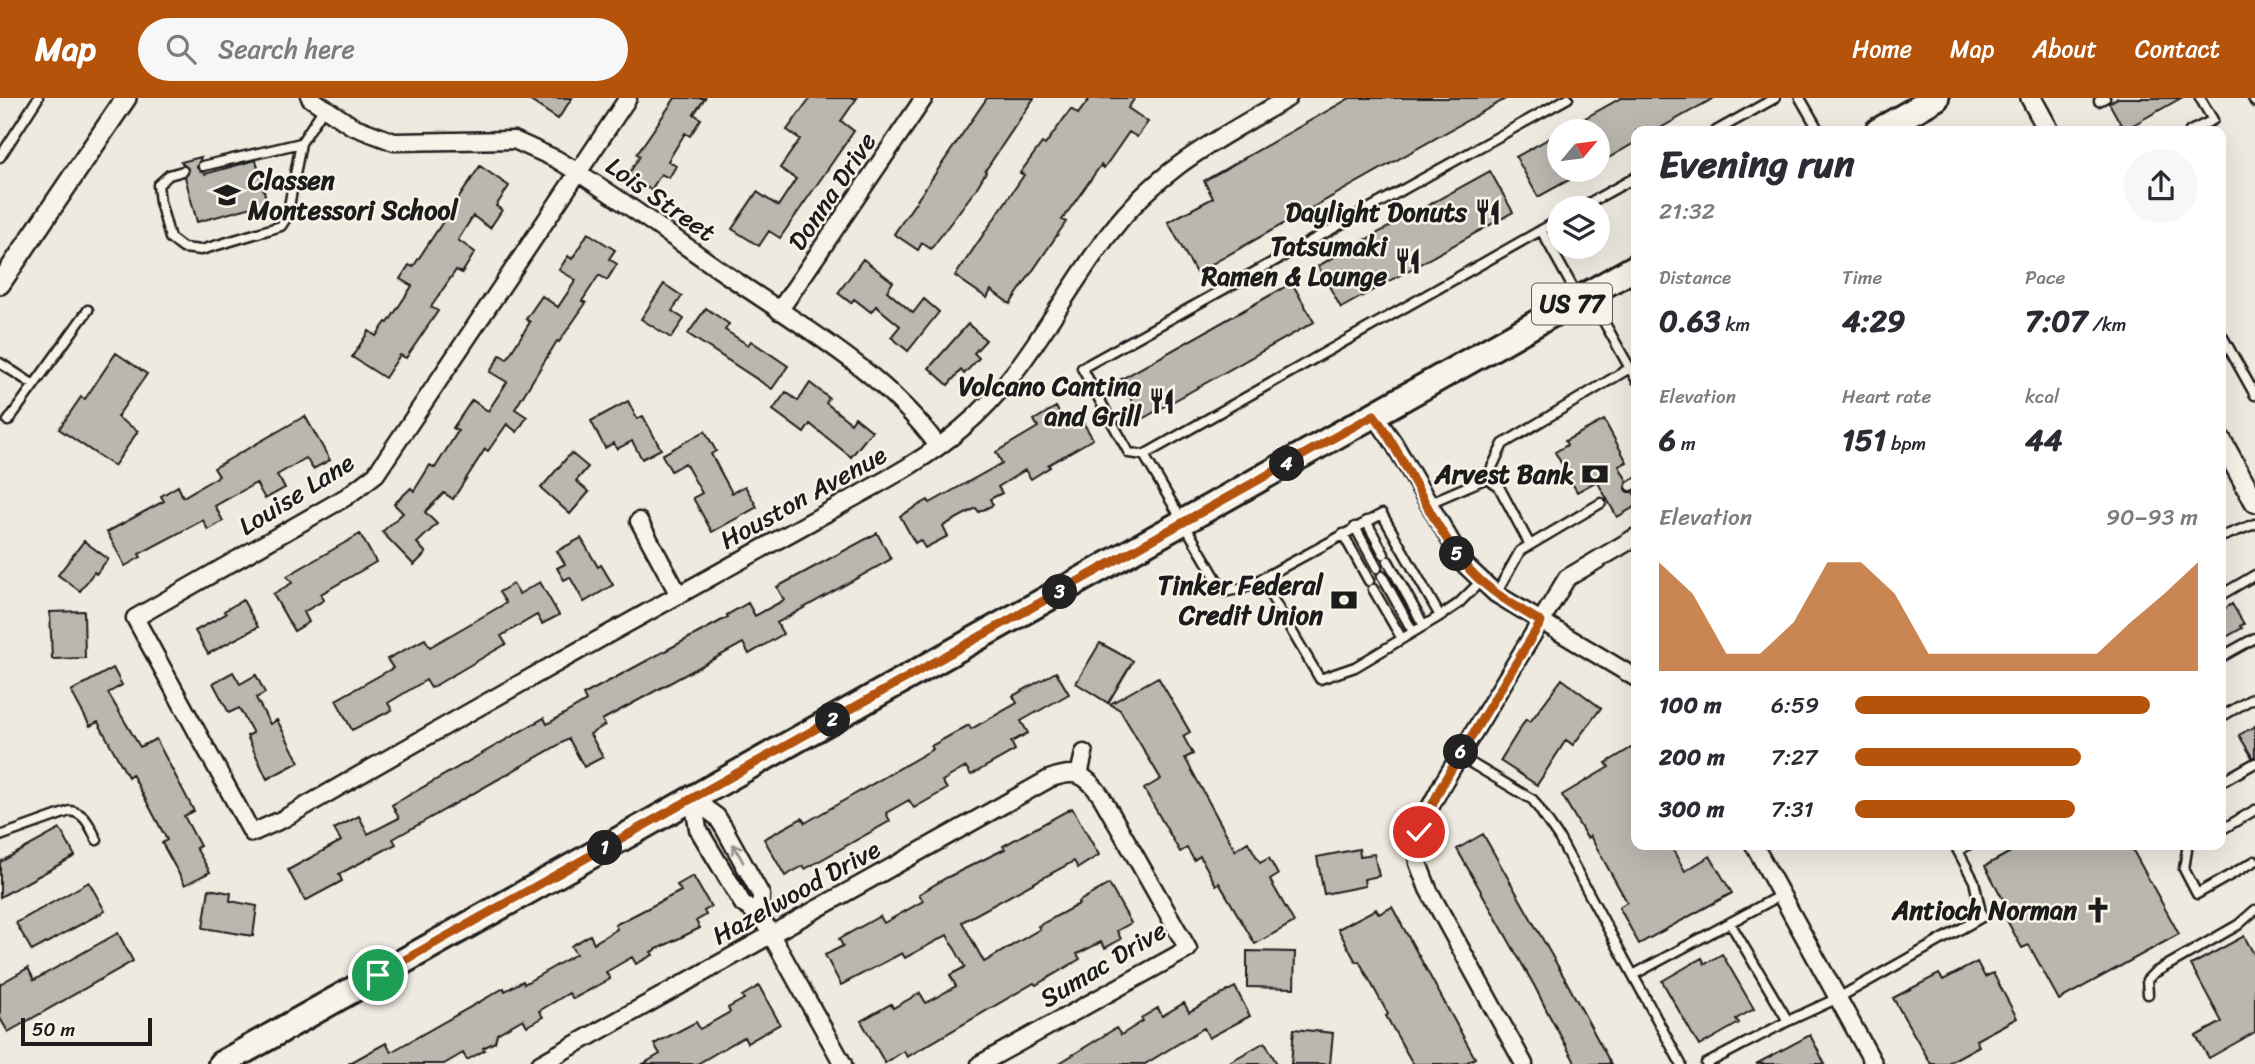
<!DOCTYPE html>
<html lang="en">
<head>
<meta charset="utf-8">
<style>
  :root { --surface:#fff; --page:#f7f7f7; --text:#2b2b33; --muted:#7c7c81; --accent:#b45309 }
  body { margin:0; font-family:Sriracha,sans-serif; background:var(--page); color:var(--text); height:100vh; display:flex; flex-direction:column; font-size:26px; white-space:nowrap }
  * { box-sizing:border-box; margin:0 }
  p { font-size:23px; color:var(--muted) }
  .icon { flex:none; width:38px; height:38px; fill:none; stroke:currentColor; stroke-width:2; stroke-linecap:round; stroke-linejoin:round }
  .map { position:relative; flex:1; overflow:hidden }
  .details { position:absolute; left:1631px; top:28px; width:595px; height:724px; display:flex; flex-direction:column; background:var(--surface); border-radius:14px; box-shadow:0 7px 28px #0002 }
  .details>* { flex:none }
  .needle { width:46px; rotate:61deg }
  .buttons { position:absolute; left:1547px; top:21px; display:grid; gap:14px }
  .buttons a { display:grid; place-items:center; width:63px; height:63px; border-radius:50%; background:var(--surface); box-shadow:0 7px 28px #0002; font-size:35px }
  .scale { position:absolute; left:21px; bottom:18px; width:131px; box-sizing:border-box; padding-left:7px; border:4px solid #1c1c1c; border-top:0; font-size:19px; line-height:24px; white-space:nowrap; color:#1c1c1c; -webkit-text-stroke:5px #f7f3e8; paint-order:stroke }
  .pin { position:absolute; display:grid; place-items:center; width:60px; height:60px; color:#fff; margin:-30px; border:4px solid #fff; border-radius:50%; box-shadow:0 2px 7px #0007 }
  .km { position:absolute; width:35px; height:35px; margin:-18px; border-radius:50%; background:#222; color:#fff; font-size:19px; line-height:35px; text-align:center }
  .round { display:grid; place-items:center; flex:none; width:74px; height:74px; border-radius:37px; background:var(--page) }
  .overview { display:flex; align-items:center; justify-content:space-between; height:119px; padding:0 28px }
  h1 { font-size:38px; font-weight:800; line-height:52px }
  .metrics { display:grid; grid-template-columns:repeat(3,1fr); gap:10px; height:119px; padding:7px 28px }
  .metrics div { display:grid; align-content:center }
  .metrics b { font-size:30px; font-weight:800 }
  .metrics small { font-size:19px; font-weight:400 }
  .metrics p { font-size:19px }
  .chart { height:196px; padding:14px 28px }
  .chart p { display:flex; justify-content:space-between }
  .chart svg { width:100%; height:126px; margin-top:7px; fill:var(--accent); opacity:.7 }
  ul { padding:0 28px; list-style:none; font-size:23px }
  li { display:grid; grid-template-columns:112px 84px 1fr; align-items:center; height:52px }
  li i { height:18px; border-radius:9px; background:var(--accent) }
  header { display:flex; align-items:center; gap:42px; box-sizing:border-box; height:98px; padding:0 35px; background:var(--accent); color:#fff }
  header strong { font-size:33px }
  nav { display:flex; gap:38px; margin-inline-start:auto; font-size:24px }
  .search { width:490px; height:63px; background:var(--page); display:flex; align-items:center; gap:18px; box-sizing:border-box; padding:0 24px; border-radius:38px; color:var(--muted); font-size:26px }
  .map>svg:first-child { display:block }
  .building { fill:#bab7af; stroke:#1c1c1c; stroke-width:2 }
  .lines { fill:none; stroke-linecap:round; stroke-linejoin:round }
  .service-casing { stroke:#1c1c1c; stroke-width:13 }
  .minor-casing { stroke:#1c1c1c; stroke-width:21 }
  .tertiary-casing { stroke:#1c1c1c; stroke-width:24 }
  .primary-casing { stroke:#1c1c1c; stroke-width:30 }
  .service { stroke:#f7f3e8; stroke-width:8 }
  .minor { stroke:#f7f3e8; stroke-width:16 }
  .tertiary { stroke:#f7f3e8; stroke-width:19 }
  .primary { stroke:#f7f3e8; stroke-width:24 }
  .oneway { stroke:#94928c }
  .route-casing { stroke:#fff; stroke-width:14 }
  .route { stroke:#b45309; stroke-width:9 }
  .labels { text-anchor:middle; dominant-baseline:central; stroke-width:5; stroke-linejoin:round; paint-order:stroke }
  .shield { fill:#f7f3e8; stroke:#5e5c59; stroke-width:2 }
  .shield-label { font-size:24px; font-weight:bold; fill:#1c1c1c }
  .poi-label { font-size:26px; font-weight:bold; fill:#1c1c1c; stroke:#f7f3e8; text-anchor:end }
  .street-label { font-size:26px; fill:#1c1c1c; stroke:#f7f3e8 }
</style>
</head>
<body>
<header>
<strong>Map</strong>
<div class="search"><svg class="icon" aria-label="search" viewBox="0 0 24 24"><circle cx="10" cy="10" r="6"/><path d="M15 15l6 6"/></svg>Search here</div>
<nav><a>Home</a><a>Map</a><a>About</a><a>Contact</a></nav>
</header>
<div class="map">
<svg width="2255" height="966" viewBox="0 0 2255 966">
  <rect width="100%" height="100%" fill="#eeeae0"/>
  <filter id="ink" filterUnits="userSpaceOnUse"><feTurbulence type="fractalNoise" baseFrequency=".0143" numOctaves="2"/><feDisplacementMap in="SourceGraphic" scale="14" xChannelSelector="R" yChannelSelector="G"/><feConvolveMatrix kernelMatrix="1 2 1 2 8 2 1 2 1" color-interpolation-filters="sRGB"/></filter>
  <g filter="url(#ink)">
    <path class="building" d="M526 0H572L558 21Z
      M675 0H705L694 16 701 21 690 38 685 35 668 63 676 68 669 80 661 76 651 92 628 77 640 58 637 56Z
      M810 0H857L841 23 854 33 780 140 769 133 759 148 732 131 757 94 778 108 796 81 780 70 800 41 787 32Z
      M987 0H1034L985 73 986 74 976 91 931 151 922 145 918 152 894 136Z
      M1090 0H1135L1128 10 1148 24 1137 39 1129 34 1104 70 1101 67 1062 122 1066 124 1010 206 991 192 987 200 955 178 1024 77 1020 75 1042 45 1045 47 1071 11 1078 16Z
      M1350 0H1507L1196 175 1168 124 1213 100 1204 83Z
      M1621 0H1714L1655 33H1636V44L1598 66V33H1562Z
      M2118 0H2181L2124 32 2109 5Z
      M1559 35V72H1587L1538 99 1516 59Z
      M201 59 197 70 205 76 256 62 267 105 197 124 185 79 189 72 181 64Z
      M480 68 509 88 496 108 502 112 490 130 473 118 458 142 475 154 462 175 456 172 431 209 438 213 406 260 400 257 385 280 352 259 369 233 376 238 386 224 388 225 412 188 400 181 409 167 413 169Z
      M1490 73 1513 114 1341 210 1318 168Z
      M588 135 615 152 609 161 617 166 607 182 599 177 582 203 586 205 559 244 557 243 515 311 527 319 517 334 507 326 488 353 485 351 453 401 444 395 425 414 437 426 417 445 426 455 414 467 382 434 403 415 394 406 411 390 414 393 430 367 435 370 458 333 453 330 472 302 488 313 507 284 490 274 500 257 507 261 530 224 526 221 542 198 558 209 576 182 559 172 568 158 572 161Z
      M863 161 893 184 887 193 913 215 924 201 939 214 908 253 891 239 900 228 876 208 871 214 854 201 851 205 838 195Z
      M1292 185 1314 224 1142 321 1120 282Z
      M664 186 682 198 672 213 684 221 671 240 641 221Z
      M706 210 729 226 725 232 748 247 751 243 788 268 772 291 688 236Z
      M968 226 986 242 974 255 979 260 964 276 961 272 948 287 929 270Z
      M116 255 147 276 117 319 138 333 114 368 59 331 81 299 85 301Z
      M810 285 829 300 826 305 851 325 855 319 872 333 851 359 810 326 804 335 773 312 786 294 798 303Z
      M628 303 637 321 643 318 661 351 642 361 632 343 617 351 614 345 605 350 591 323Z
      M1056 309 1064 324 1078 316 1093 341 1048 367 1050 369 1031 381 1025 372 998 389 1002 395 990 401 993 407 979 414 976 410 943 428 948 438 925 450 920 442 915 445 900 418 928 402 930 405 1002 365 996 354 1038 329 1034 322Z
      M305 318 330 362 313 371 306 360 277 377 285 390 265 401 256 385 215 408 223 423 208 432 203 422 139 456 141 459 125 468 107 434 164 403 161 398 178 388 183 399 219 378 214 370Z
      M1604 322 1627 364 1619 368 1627 383 1625 391 1628 394H1633L1636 399V408L1617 419 1597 383 1577 394 1555 354 1567 347 1565 343Z
      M705 333 716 353 711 356 732 395 745 388 757 409 712 434 693 400 702 395 685 365 671 373 662 357Z
      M571 355 588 369 576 383 589 394 570 416 541 390Z
      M877 435 891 461 777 525 783 536 749 556 743 545 602 622 605 627 590 636 603 659 584 669 569 641 393 741 396 746 339 776 342 783 305 803 288 772 341 743 334 731 359 718 368 736 399 720 392 707 544 620 547 626 586 603 583 597 728 519 727 517 748 505 755 518 784 502 777 489Z
      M360 436 376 464 321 496 324 502 304 514 309 524 294 533 273 496 292 485 287 478Z
      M581 440 598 469 601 467 613 487 584 504 570 479 564 482 557 470 565 466 557 453Z
      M84 443 108 461 96 476 94 474 80 493 58 477Z
      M540 484 559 517 542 526 537 517 501 538 506 546 431 590 426 582 388 605 392 612 352 632 336 602 393 570 387 561 425 541 430 549 506 505 499 494 513 486 519 496Z
      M243 502 258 529 208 556 195 533 226 516 224 513Z
      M2232 506 2244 526 2240 528 2242 530 2221 542V513Z
      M84 513 85 560 52 561 50 514Z
      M1100 545 1133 563 1108 605 1076 585Z
      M113 570 122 587 108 595 140 649 156 641 194 713 184 718 200 748 196 750 210 774 185 787 162 745 167 742 132 676 128 679 98 624 90 628 71 593Z
      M233 574 240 586 256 577 265 595 256 600 270 626 277 622 299 664 267 681 247 638 253 635 239 610 229 615 213 585Z
      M1056 574 1069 596 1021 623 1028 635 1011 644 1015 652 971 677 966 669 942 683 947 691 914 710 909 702 886 715 890 723 805 771 803 768 785 778 764 741 802 720 805 725 933 651 931 648 969 627 971 631 1017 605 1013 598Z
      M1158 579 1190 634 1183 638 1193 656 1185 660 1235 752 1248 744 1260 765 1269 760 1278 777 1270 782 1294 824 1255 846 1219 785 1216 787 1200 758 1194 762 1187 750 1180 754 1144 691 1161 681 1120 612 1110 606Z
      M1562 581 1601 610 1573 647 1566 642 1537 687 1500 663 1526 621 1530 624Z
      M2255 628V659H2252L2239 637Z
      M1636 647V747H1670L1685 773 1710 758 1732 795 1639 846 1619 809 1627 804 1590 738 1587 740 1562 697 1609 669 1606 665Z
      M1072 710 1099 757 1078 770 1074 763 962 824 984 864 1040 831 1038 828 1079 806 1078 804 1109 786 1131 825 1117 833 1121 841 1105 850 1101 844 1077 856 1080 861 1036 887 1034 885 907 959 904 953 885 965 861 923 891 906 893 910 920 895 926 905 956 888 950 877 965 869 947 837 905 860 902 855 841 887 825 857 843 848 839 841 880 818 884 825 923 803 919 796 946 780 1005 751 1003 748Z
      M60 731 75 758 0 799V764Z
      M1483 736 1564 879 1611 966H1576L1549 917 1535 889 1457 751Z
      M2023 747H2130L2179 836 2059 902 2029 847 2022 850 1999 808 2005 805 1985 768Z
      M1359 751 1360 758 1374 756 1379 778 1364 781 1365 788 1324 796 1317 759Z
      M693 778 711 809 704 813 706 817 696 823 700 830 651 854 653 857 636 866 632 859 606 874 610 881 573 901 569 895 539 913 543 919 527 928 523 921 497 936 495 944 483 950 485 952 467 962 463 955 444 966H348L386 945 391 954 504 890 505 893 523 883 524 886 576 856 571 848 590 837 594 845 617 831 615 827 681 793 677 787Z
      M89 784 105 813 32 853 16 825Z
      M209 791 231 795 230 803 257 808 253 838 203 830Z
      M1392 809 1475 960 1464 966H1413L1386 918 1388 916 1359 863 1356 864 1338 831 1376 811 1379 816Z
      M118 835 133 863 8 934 0 920V886L28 870 34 882Z
      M2244 838 2255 858V934L2209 960 2196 938 2222 924 2191 867Z
      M1247 853 1295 854 1294 890 1247 889Z
      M1722 856 1754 911 1736 921 1739 925 1699 948 1662 883 1702 860 1705 866Z
      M1977 864 1985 879 1993 875 2017 920 1976 942 1979 948 1946 966H1931L1893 900 1939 876 1943 882Z
      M759 888 780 926 747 945 744 939 697 966H643L660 956 654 946 696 924 700 931 730 914 728 910 744 901 742 898Z
      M1235 889 1250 918 1209 940 1204 930 1145 966H1058L1116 930 1121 937 1143 923 1141 920 1158 910 1162 918 1184 905 1189 914Z
      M1294 931 1333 935 1330 966H1291Z
      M1810 937 1825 966H1756Z
      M1265 944 1277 966H1226Z"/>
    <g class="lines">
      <g class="service-casing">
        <path id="service" d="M1800 0 1819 33
          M2253 0 2255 4
          M2099 3 2105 0
          M1716 33 1775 0
          M2190 33 2213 22 2200 0
          M0 59 38 0
          M203 68 301 45 324 10
          M183 73 169 77 158 87 160 104 170 140 183 150 201 152 281 128 287 119 301 45
          M1580 110 1636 79
          M1541 132 1577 197
          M1590 199 1636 281
          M2221 236 2255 297
          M0 265 34 287 88 212
          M8 323 34 287
          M1144 357 1559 122
          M1487 380 1499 389 1530 447
          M1631 388 1636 385
          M1429 405 1487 380 1503 346 1630 270
          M1366 423 1384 456
          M1355 429 1377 470
          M1343 436 1369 483
          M2221 439 2255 426
          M1388 463 1424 528
          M1382 478 1413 534
          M1261 481 1320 581 1355 569 1440 518
          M1481 483 1458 506 1440 518 1382 416 1261 481 1244 490 1224 494 1144 357 1129 355 1082 270 1568 0
          M1373 491 1402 541
          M1496 496 1520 453 1601 405
          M2221 497 2255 477
          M2221 559 2255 540
          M2221 619 2255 599
          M1459 658 1533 702 1559 740 1681 966
          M2221 682H2225L2255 665
          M2221 732 2255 712
          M0 738 70 713C86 715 90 729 97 742
          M1955 747 1958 753 1968 747
          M2187 752 2184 771 2197 796 2255 763
          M1730 825 1788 923 1838 900 1982 819 1974 783 1958 753
          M1633 877 1781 797
          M2148 896 2147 882 2154 875 2238 827 2255 812
          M1706 966 1788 923"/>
      </g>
      <g class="minor-casing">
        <path id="minor" d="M310 0 352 28 394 44 514 42 556 61C617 97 674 141 733 181 805 230 886 276 938 348
          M628 0 376 376 346 399 135 520 252 735 283 721C425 639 568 558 711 479 755 454 800 430 844 405 884 383 926 361 961 331 1025 278 1059 201 1109 136 1160 69 1218 41 1288 0
          M779 213 924 0
          M1374 317 1393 344 1464 466 1496 496 1636 580
          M639 423 679 497
          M1079 677 1084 655
          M693 701 698 731 743 806 760 817 843 966
          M693 701 717 719 724 730 761 797 760 817
          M1754 747 1874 966
          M540 966 1049 681C1075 671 1085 675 1101 698L1188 851 980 966
          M1524 966 1428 791 1418 765 1416 750 1427 715 1443 685 1567 480 1636 439"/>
      </g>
      <g class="tertiary-casing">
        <path id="tertiary" d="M2031 0 2049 33
          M0 186 126 0
          M2221 342 2255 404"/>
      </g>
      <g class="primary-casing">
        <path id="primary" d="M1878 33 1936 0
          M221 966 1636 169"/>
      </g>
      <use href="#service" class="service"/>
      <use href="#minor" class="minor"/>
      <use href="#tertiary" class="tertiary"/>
      <use href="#primary" class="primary"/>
    </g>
    <defs><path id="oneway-shaft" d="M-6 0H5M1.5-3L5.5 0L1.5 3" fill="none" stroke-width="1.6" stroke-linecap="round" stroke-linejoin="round" transform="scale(1.75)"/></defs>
    <use class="oneway" href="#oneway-shaft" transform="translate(738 755) rotate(-119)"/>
  </g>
  <g class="lines" filter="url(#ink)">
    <g class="route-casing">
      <path id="route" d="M378 877 1374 317C1408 364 1428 420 1464 465 1484 491 1514 507 1541 524L1443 685 1419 734"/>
    </g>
    <use href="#route" class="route"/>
  </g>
  <defs>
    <g id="school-bare" transform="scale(2.1)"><path d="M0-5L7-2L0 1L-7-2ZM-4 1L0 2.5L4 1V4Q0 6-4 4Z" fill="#1c1c1c" stroke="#f7f3e8" stroke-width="2.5" paint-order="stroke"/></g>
    <g id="restaurant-bare" transform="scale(2.1)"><path d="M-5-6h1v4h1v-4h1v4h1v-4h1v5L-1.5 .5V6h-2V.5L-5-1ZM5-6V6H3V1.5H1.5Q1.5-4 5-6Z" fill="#1c1c1c" stroke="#f7f3e8" stroke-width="2.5" paint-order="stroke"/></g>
    <g id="bank-bare" transform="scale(2.1)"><path d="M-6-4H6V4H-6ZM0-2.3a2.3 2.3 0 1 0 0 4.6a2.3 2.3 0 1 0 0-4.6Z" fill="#1c1c1c" stroke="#f7f3e8" stroke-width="2.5" paint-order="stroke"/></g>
    <g id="church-bare" transform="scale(2.1)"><path d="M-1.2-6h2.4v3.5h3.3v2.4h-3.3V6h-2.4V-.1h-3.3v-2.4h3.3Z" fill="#1c1c1c" stroke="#f7f3e8" stroke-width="2.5" paint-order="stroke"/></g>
  </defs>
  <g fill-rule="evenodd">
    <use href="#school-bare" x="227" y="97"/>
    <use href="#restaurant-bare" x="1488" y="114"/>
    <use href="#restaurant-bare" x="1408" y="163"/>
    <use href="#restaurant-bare" x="1162" y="303"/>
    <use href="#bank-bare" x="1595" y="376"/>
    <use href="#bank-bare" x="1344" y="502"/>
    <use href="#church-bare" x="2098" y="812"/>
  </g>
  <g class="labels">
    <rect class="shield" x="1532" y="185.5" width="80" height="41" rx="5"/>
    <g class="shield-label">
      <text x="1572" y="206">US 77</text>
    </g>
    <g class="poi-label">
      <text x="248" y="82" text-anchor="start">Classen<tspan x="248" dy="30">Montessori School</tspan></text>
      <text x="1467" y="114">Daylight Donuts</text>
      <text x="1387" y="148">Tatsumaki<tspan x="1387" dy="30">Ramen &amp; Lounge</tspan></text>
      <text x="1141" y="288">Volcano Cantina<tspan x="1141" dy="30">and Grill</tspan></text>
      <text x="1574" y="376">Arvest Bank</text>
      <text x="1323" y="487">Tinker Federal<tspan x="1323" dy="30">Credit Union</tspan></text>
      <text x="2077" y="812">Antioch Norman</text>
    </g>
    <g class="street-label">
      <text transform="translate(832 93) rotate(-56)">Donna Drive</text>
      <text transform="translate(661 101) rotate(35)">Lois Street</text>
      <text transform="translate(296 396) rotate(-32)">Louise Lane</text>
      <text transform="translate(803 399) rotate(-29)">Houston Avenue</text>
      <text transform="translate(796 794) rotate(-29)">Hazelwood Drive</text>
      <text transform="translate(1103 866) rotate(-31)">Sumac Drive</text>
    </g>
  </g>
</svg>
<div class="buttons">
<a><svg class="needle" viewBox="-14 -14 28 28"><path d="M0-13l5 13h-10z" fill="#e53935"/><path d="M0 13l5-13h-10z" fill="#7c7c81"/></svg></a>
<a><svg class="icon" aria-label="layers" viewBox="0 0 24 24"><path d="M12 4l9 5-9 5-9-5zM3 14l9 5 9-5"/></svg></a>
</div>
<div class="scale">50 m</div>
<div class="pin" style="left:378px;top:877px;background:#1e9e55"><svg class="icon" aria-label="arrive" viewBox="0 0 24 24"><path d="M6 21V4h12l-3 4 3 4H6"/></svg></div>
<div class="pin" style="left:1419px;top:734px;background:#d93025"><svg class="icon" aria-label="check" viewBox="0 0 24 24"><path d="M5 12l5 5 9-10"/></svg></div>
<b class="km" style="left:605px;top:750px">1</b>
<b class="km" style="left:833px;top:622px">2</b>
<b class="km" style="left:1060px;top:494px">3</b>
<b class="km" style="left:1287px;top:366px">4</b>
<b class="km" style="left:1457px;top:456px">5</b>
<b class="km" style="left:1461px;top:654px">6</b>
<section class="details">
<div class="overview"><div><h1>Evening run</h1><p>21:32</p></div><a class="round"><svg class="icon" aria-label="share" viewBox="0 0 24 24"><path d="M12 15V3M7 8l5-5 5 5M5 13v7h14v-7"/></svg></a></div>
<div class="metrics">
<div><p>Distance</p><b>0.63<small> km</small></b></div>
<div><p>Time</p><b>4:29</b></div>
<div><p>Pace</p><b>7:07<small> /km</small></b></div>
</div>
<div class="metrics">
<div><p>Elevation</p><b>6<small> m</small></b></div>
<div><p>Heart rate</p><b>151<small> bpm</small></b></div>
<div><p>kcal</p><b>44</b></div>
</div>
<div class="chart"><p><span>Elevation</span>90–93 m</p>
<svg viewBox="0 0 160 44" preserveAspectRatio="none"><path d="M0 44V6L10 17L20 38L30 38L40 27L50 6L60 6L70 17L80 38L90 38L100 38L110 38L120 38L130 38L140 27L150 17L160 6V44z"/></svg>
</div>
<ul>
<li><b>100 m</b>6:59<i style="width:86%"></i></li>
<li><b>200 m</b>7:27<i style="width:66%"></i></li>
<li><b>300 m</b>7:31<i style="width:64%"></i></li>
</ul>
</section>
</div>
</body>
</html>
